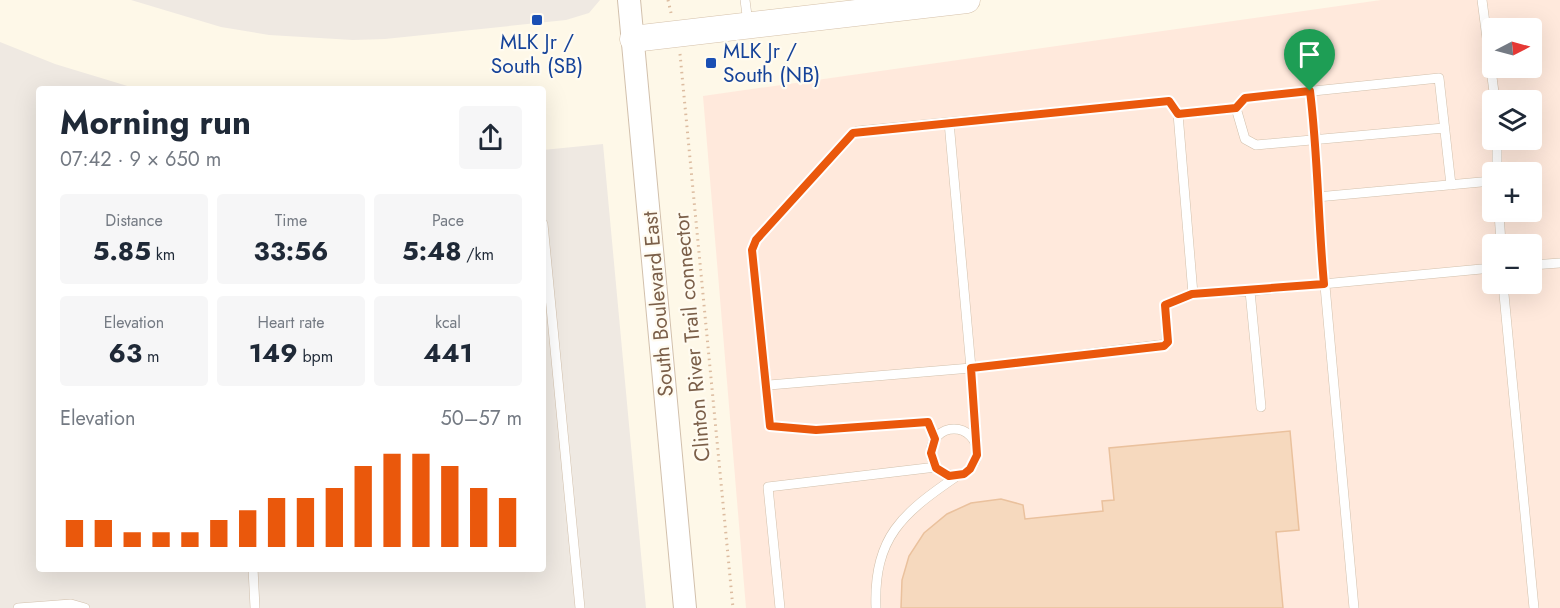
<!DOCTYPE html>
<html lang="en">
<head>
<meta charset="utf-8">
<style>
  :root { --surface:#fff; --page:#f6f6f7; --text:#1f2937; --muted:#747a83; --accent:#ea580c }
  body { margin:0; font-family:Jost,sans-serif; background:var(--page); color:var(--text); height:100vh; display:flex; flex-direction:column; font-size:22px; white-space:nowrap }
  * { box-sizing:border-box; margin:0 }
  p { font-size:20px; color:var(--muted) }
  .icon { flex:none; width:33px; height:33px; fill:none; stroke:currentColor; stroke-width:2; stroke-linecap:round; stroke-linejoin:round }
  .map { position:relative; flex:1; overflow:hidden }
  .drawer { position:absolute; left:36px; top:86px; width:510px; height:486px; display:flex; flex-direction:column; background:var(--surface); border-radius:6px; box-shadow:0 6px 24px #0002 }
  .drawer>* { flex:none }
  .needle { width:39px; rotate:84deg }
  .fabs { position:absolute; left:1482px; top:18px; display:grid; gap:12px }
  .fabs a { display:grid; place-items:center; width:60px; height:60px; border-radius:6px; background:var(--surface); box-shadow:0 6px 24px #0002; font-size:30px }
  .pin { position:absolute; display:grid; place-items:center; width:51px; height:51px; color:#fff; margin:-62px -26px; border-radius:50% 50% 50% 0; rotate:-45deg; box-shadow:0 0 6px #0007 }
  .pin .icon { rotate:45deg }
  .round { display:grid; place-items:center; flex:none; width:63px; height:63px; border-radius:6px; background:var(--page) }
  .head { display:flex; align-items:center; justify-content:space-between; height:102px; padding:0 24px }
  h1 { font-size:33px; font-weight:700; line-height:45px }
  .figures { display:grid; grid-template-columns:repeat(3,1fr); gap:9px; height:102px; padding:6px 24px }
  .figures div { display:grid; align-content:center; border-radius:6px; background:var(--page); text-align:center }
  .figures b { font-size:26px; font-weight:700 }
  .figures small { font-size:16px; font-weight:400 }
  .figures p { font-size:16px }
  .chart { height:168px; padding:12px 24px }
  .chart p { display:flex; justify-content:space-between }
  .chart svg { width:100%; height:108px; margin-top:6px; stroke:var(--accent); stroke-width:6 }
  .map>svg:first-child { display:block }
  .commercial { fill:#ffe9dc; fill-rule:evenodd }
  .industrial { fill:#efe9e2 }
  .building { fill:#f6d9be; stroke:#eac19d; stroke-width:1.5 }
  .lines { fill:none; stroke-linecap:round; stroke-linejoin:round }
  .service-casing { stroke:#d2c0ac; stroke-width:10 }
  .tertiary-casing { stroke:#d2c0ac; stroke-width:24 }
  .secondary-casing { stroke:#d5c1aa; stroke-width:27 }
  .path { stroke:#dcbca0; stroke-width:3; stroke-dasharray:1.5 4.5; stroke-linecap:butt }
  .service { stroke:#fff; stroke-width:9 }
  .tertiary { stroke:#fff; stroke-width:22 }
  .secondary { stroke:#fff; stroke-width:26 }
  .route-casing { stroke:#fff; stroke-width:12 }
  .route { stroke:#ea580c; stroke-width:8 }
  .transit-dot { fill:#1a4fb4; stroke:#fffbf0; stroke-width:2 }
  .labels { text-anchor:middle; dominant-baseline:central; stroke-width:4.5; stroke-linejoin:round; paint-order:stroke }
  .transit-label { font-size:21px; fill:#164399; stroke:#fffbf0 }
  .street-label { font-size:21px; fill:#7b5f49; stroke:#fffbf0 }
</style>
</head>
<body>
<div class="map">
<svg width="1560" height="608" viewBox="0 0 1560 608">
  <rect width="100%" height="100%" fill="#fef8e8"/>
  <path class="commercial" d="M1381 0H1560V608H746L703 96ZM1492 28H1532V68H1492ZM1492 100H1532V140H1492ZM1492 172H1532V212H1492ZM1492 244H1532V284H1492Z"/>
  <path class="industrial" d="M131 0H600L589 13 566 20 385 39 353 40 269 35 221 27Z
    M0 42 55 64 134 88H39V568H543V150L603 144 646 608H0Z"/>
  <path class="building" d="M1290 431 1299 530 1276 532 1283 608H901L902 580 909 556 924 533 947 514 971 503 1001 499 1023 505 1025 519 1103 511 1102 501 1114 500 1109 448Z"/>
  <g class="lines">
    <g class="service-casing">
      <path id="service" d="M745 0 748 23
        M1482 0 1495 100
        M1310 91 1316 140 1317 197
        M1236 108 1245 139 1256 145 1444 128
        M1178 114 1236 108 1245 98 1439 78 1451 185
        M949 122 971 368 1167 344 1165 305 1193 294 1178 114 1169 101 858 131 853 133 756 240 752 250 766 382 769 385 971 368 977 447
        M1497 140V172
        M1499 212 1501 244
        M543 224 580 608
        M1532 265 1560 263
        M1503 284 1534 608
        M1250 291 1261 407
        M1193 294 1250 291 1492 268
        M766 382 770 426 816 430 928 422 935 439
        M931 452a23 23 0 1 1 46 0a23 23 0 1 1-46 0Z
        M253 568 255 608
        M18 608 71 604 85 608
        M780 608 768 487 936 467
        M876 608C873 537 903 513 957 476
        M1354 608 1317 197 1492 181"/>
    </g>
    <g class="tertiary-casing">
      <path id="tertiary" d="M629 0 685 608"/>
    </g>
    <g class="secondary-casing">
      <path id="secondary" d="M633 39 967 0"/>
    </g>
    <path class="path" d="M668 0 671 13
      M680 54 733 608"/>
    <use href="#service" class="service"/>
    <use href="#tertiary" class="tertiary"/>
    <use href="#secondary" class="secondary"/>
  </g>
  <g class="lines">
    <g class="route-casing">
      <path id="route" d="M1310 91C1318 155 1318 220 1324 284L1192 294 1165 305 1168 342 1164 346 971 368 977 455 970 469 964 474 949 476 936 468 931 453 935 439 928 422 816 430 770 426 752 250 756 240 853 133 1169 101 1178 114 1236 108 1245 98Z"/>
    </g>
    <use href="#route" class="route"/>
  </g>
  <g class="transit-dot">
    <rect x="531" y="14" width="12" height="12" rx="3"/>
    <rect x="705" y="57" width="12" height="12" rx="3"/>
  </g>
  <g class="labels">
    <g class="transit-label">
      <text x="537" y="42">MLK Jr /<tspan x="537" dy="24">South (SB)</tspan></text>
      <text x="723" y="51" text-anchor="start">MLK Jr /<tspan x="723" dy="24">South (NB)</tspan></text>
    </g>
    <g class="street-label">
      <text transform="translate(658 304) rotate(-95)">South Boulevard East</text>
      <text transform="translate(692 337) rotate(-95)">Clinton River Trail connector</text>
    </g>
  </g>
</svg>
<div class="fabs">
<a><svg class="needle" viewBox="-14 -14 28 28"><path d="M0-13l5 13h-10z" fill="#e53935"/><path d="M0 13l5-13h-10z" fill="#747a83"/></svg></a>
<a><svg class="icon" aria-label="layers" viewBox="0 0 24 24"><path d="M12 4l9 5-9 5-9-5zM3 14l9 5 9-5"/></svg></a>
<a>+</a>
<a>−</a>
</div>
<div class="pin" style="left:1310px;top:91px;background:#1e9e55"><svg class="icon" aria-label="arrive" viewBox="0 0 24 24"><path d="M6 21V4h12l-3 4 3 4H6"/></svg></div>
<section class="drawer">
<div class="head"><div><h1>Morning run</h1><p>07:42 · 9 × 650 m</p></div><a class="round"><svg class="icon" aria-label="share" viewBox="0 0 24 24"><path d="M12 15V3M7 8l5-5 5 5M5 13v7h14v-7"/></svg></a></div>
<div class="figures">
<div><p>Distance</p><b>5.85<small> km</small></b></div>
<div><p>Time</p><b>33:56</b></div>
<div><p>Pace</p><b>5:48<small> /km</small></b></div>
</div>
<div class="figures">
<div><p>Elevation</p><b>63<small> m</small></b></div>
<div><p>Heart rate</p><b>149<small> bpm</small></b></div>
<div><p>kcal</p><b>441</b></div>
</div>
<div class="chart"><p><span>Elevation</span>50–57 m</p>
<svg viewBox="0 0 160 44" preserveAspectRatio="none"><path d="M5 44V33M15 44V33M25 44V38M35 44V38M45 44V38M55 44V33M65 44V29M75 44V24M85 44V24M95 44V20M105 44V11M115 44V6M125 44V6M135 44V11M145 44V20M155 44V24"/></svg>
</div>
</section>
</div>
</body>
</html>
